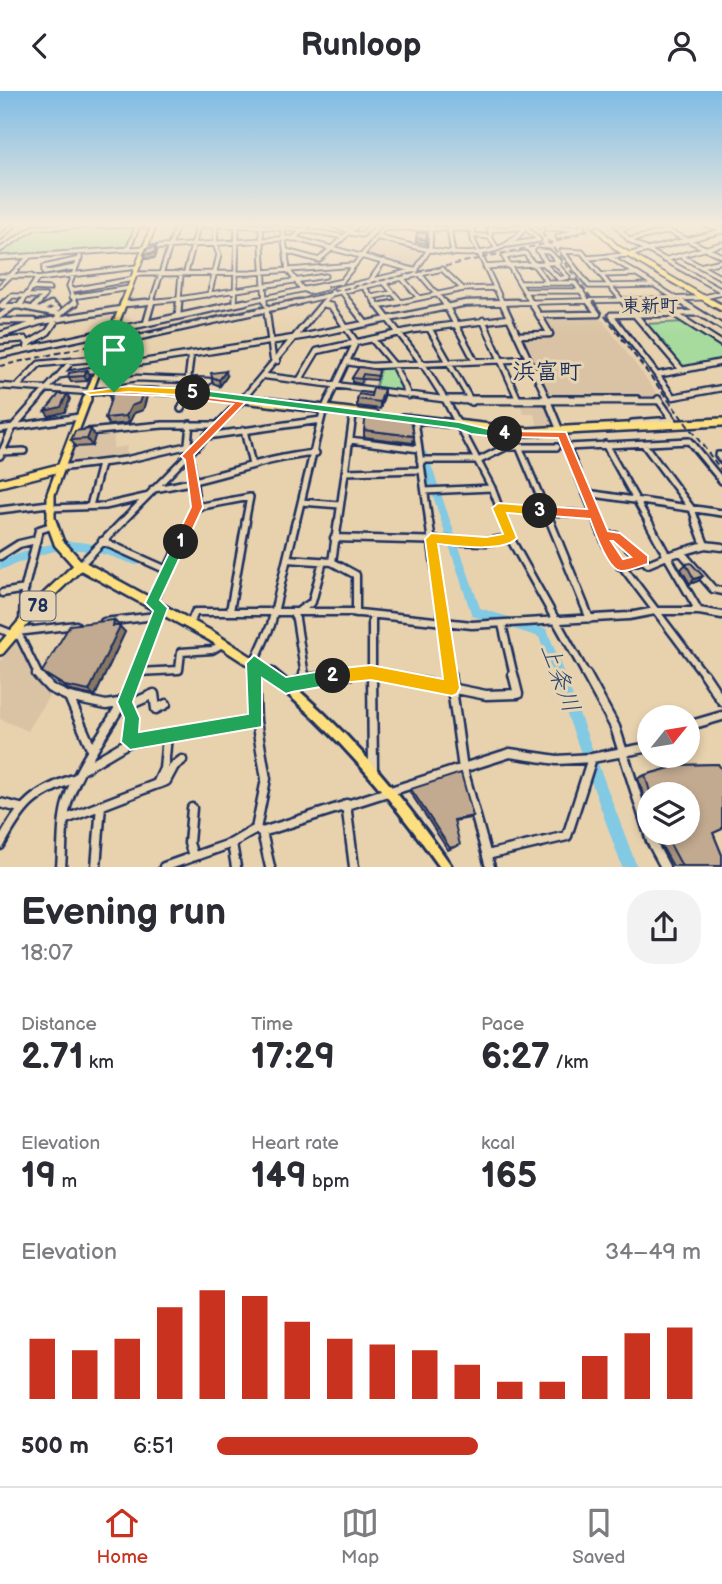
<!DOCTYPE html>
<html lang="en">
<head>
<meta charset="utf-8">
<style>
  :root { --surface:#fff; --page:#f2f2f3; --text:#2b2b33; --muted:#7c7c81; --line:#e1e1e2; --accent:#c8321e }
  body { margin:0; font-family:"Balsamiq Sans","Klee One",sans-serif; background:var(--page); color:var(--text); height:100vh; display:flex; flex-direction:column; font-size:26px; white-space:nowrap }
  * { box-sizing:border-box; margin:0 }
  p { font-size:23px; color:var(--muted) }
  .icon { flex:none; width:38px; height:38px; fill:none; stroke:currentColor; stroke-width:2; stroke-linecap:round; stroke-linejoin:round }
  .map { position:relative; height:776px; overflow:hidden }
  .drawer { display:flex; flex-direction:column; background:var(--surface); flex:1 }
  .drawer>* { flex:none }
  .needle { width:46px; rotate:60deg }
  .controls { position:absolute; left:637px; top:614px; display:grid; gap:14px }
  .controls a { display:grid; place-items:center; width:63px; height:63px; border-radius:50%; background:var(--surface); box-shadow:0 4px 10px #0003; font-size:35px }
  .pin { position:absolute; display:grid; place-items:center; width:60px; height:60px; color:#fff; margin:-72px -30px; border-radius:50% 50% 50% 0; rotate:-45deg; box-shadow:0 0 7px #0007 }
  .pin .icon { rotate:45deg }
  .km { position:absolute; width:35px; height:35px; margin:-18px; border-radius:50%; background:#222; color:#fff; font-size:19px; line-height:35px; text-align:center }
  .round { display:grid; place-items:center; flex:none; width:74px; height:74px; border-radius:28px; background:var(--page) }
  .head { display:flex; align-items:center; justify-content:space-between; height:119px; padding:0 21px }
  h1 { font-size:38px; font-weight:700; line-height:52px }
  .metrics { display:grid; grid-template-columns:repeat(3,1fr); gap:10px; height:119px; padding:7px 21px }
  .metrics div { display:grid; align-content:center }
  .metrics b { font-size:35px; font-weight:700 }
  .metrics small { font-size:19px; font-weight:400 }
  .metrics p { font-size:19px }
  .chart { height:196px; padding:14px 21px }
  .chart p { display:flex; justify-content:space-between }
  .chart svg { width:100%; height:126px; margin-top:7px; stroke:var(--accent); stroke-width:6 }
  ul { padding:0 21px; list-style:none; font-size:23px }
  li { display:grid; grid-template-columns:112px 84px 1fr; align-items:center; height:52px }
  li i { height:18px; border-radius:9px; background:var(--accent) }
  header { display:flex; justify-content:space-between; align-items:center; height:91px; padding:0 21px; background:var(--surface); font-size:32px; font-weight:700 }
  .tab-bar { display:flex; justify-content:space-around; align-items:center; height:98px; border-top:2px solid var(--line); background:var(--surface); font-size:19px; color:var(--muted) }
  .tab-bar a { display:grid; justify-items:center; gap:4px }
  .tab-bar .active { color:var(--accent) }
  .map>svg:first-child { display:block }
  .built { fill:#d9c3a4 }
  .green { fill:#a7db9e; stroke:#61857e; stroke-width:2 }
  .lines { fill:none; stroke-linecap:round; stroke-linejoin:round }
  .river { fill:#82c9e3; fill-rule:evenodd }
  .minor-far4-casing { stroke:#1b2f5e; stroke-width:7 }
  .minor-far3-casing { stroke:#1b2f5e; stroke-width:9 }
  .minor-far2-casing { stroke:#1b2f5e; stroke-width:10 }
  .minor-far1-casing { stroke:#1b2f5e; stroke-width:11 }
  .minor-casing { stroke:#1b2f5e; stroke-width:13 }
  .major-far4-casing { stroke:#1b2f5e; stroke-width:8 }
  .major-far3-casing { stroke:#1b2f5e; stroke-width:10 }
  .major-far2-casing { stroke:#1b2f5e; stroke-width:12 }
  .major-far1-casing { stroke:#1b2f5e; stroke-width:14 }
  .major-casing { stroke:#1b2f5e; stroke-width:16 }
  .minor-far4 { stroke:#e7d4b2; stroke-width:3.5 }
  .minor-far3 { stroke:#e7d4b2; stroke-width:4.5 }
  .minor-far2 { stroke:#e7d4b2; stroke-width:5 }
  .minor-far1 { stroke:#e7d4b2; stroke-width:6 }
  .minor { stroke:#e7d4b2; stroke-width:8 }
  .major-far4 { stroke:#fedf80; stroke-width:4.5 }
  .major-far3 { stroke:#fedf80; stroke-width:5 }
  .major-far2 { stroke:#fedf80; stroke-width:7 }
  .major-far1 { stroke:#fedf80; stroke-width:9 }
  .major { stroke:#fedf80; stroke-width:10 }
  .rail { stroke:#1b2f5e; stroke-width:2; stroke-dasharray:6 3.5; stroke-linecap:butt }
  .wall { fill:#a7927c; stroke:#1b2f5e; stroke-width:2 }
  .shaded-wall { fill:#887765; stroke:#1b2f5e; stroke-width:2 }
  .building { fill:#c2aa90; stroke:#1b2f5e; stroke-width:2 }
  .split-1 { fill:#f0652b; stroke:#fff; stroke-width:2 }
  .split-2 { fill:#22a559; stroke:#fff; stroke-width:2 }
  .split-3 { fill:#f5b400; stroke:#fff; stroke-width:2 }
  .split-4 { fill:#f0652b; stroke:#fff; stroke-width:2; fill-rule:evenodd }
  .split-5 { fill:#22a559; stroke:#fff; stroke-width:2 }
  .split-6 { fill:#f5b400; stroke:#fff; stroke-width:2 }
  .labels { text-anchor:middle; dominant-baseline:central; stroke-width:6; stroke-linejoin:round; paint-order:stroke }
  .shield { fill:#e7d4b2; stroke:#586077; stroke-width:2 }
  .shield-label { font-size:18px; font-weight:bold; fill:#1b2f5e }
  .far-quarter-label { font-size:19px; font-weight:bold; fill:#1b2f5e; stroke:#e7d4b2 }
  .quarter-label { font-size:23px; font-weight:bold; fill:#1b2f5e; stroke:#e7d4b2 }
  .near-water-label { font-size:24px; font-style:italic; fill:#2a4672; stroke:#e7d4b2 }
</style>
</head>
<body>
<header><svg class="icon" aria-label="back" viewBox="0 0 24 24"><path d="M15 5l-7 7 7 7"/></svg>Runloop<svg class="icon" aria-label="person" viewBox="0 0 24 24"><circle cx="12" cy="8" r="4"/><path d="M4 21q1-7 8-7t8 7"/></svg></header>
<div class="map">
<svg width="722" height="776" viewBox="0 0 722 776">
  <rect width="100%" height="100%" fill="#e8d2ae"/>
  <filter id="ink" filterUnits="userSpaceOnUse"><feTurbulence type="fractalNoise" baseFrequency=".0143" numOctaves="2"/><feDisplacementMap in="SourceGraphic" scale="14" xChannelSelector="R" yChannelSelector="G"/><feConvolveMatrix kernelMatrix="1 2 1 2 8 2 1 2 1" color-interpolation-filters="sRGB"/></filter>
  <g filter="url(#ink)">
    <path class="built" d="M378 148 428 158 414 178 366 164Z
      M598 223 659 305H549L520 245 552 243 544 225Z
      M544 309 553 335 539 338 534 323H524L519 311Z
      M115 339 113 357 127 355 125 367 68 375 80 343Z
      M17 548 39 592 50 603 28 640 0 628V571Z"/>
    <path class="green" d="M136 136 127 158 0 167V161L36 137Z
      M685 231 722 254V269L686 277 679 274 645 233Z
      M391 275 405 301 375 298 381 276Z"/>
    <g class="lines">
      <path class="river" d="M423 359 427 362 480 517 547 538 637 776H622L539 546 472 525 419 362Z
        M67 450C93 451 116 458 140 467L141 470 140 473 136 474C108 464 81 454 51 461 33 465 17 473 0 479V470L37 456Z"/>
      <g class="minor-far4-casing">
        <path id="minor-far4" d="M261 134 265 213
          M282 134 288 179 302 198
          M332 134 352 140
          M473 134V149L503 213
          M491 134 490 146 497 158
          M616 134 629 149 722 200
          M655 134 722 165
          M706 134 722 138
          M34 136C133 136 247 126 344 146
          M384 137 472 138
          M449 137 453 163
          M546 138 583 137 582 134
          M619 138 637 134
          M489 139 527 136
          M351 142 362 144 371 134
          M472 144 490 146
          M376 146C423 157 495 183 527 134
          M558 146 582 138
          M0 147 14 134
          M293 148 309 134
          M629 149 669 140
          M508 154 539 149 526 137
          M0 159 35 136
          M128 159 138 134
          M286 160 319 169
          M538 160 549 161 559 171 547 172Z
          M562 160 582 161 610 195H589Z
          M608 165 685 213
          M681 165 720 186
          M0 167 293 147 417 180
          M587 167 628 164 722 140
          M319 169 357 134
          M664 169 722 153
          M543 172 559 188 568 186 556 173
          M700 175 722 170
          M76 176 44 182V176L80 168
          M485 176 547 172
          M186 181 198 136
          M181 182 179 208 325 185
          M419 182 445 213
          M135 183 251 182 354 174
          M601 184 635 183
          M0 185H31L37 188 137 176
          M402 187 419 207
          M370 190 384 170
          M384 191 400 210
          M340 192 384 137
          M520 192H575L590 213
          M0 195 29 166
          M610 195 625 213
          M610 195 653 194
          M364 196 377 213
          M32 197 49 198
          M304 198 309 201 325 197
          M336 198 416 179 430 157 431 134
          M72 199 133 188
          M341 200 351 213
          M526 200H582
          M331 203 442 178 463 198
          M209 204 219 164 215 153 216 134
          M72 206 130 197
          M372 206 392 202
          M4 213 12 205H45L37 213
          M21 213 37 188
          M76 213 69 195 80 166
          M127 213 179 208V213
          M151 213 177 134
          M235 213 237 136
          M237 213 342 190
          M291 213 330 204
          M322 213 332 201
          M391 213 463 198 495 197
          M463 213 700 207 722 202
          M532 213 504 166 525 162 548 192"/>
      </g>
      <g class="minor-far3-casing">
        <path id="minor-far3" d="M349 211 366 233
          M375 211 422 272 446 310
          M444 211 475 270
          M502 211 548 310
          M624 211 682 279
          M682 211 722 236
          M123 213 146 211
          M323 213 331 215 356 251
          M1 215 5 211
          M19 215 60 223 48 241 28 253 27 258
          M379 215 399 211
          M2 216 19 215 22 211
          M266 216 273 268 277 270
          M33 217 39 211
          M40 219 51 213 58 218 51 221
          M673 222 722 253
          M60 223 75 211
          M540 224 598 223 589 211
          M611 224 699 222
          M611 224 657 284
          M0 225 13 216
          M178 225 179 211
          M483 229 519 310
          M0 230H34
          M146 232 152 211
          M429 237 471 310
          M0 244 40 231 121 218
          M517 244 550 243 531 211
          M372 248 393 273 409 305
          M0 250 25 248 28 253
          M108 253 299 211
          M0 264 245 211
          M347 271 371 275 528 268
          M722 271 657 284 673 306 722 297
          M61 284 306 245 466 212 517 211
          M265 285 458 310
          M188 287 191 263
          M299 290 317 260 413 239 509 227
          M0 295 90 301
          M17 296 39 273 103 267
          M114 298 118 290 137 287 209 290 198 302
          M36 310 72 270
          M185 310 188 304
          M241 310 324 211
          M328 310 356 251
          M462 310H659"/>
      </g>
      <g class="minor-far2-casing">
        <path id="minor-far2" d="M444 308H637
          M445 308 492 397 505 432
          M470 308 472 311
          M547 308 598 432
          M658 308 673 329
          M181 318 186 308
          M415 329 429 432
          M632 332 673 329
          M0 338 79 326
          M244 339 252 374
          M87 341 163 334H218
          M207 345 321 329
          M350 349 419 358
          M188 352 190 333
          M605 353 649 432
          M519 355 551 432
          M645 355 692 418 697 432
          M567 356 689 350 722 390
          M0 361 24 360
          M722 364H718L722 369
          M0 365 13 336 38 308
          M187 365 190 367 197 416 190 432
          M420 369H480L506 356H557
          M59 377 125 369 199 352
          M345 381 422 379
          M153 398C209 391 260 367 316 362
          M425 400 492 397
          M587 402 722 422
          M301 411 340 414
          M90 415 101 373
          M197 416 250 406 245 432
          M49 417 105 415 145 406
          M498 417 595 424
          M0 419 49 413
          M121 432 243 308
          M296 432 323 321 329 308
          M338 432 353 325"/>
      </g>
      <g class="minor-far1-casing">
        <path id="minor-far1" d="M429 430 450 585
          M504 430 510 447 587 585
          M550 430 590 528
          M597 430 607 455 705 585
          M648 430 667 465 705 454 722 456
          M696 430 705 454
          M603 445H616L648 473 667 465 699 520
          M334 447 486 451 510 447
          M102 450 167 479
          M681 461 713 498 722 500
          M0 465 19 453 36 449
          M288 468 332 471 338 430
          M332 471 356 484V522
          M80 474 123 430
          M620 475 643 469
          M2 502 25 498
          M152 512 190 430
          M300 519 312 511 323 470
          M230 520 246 430
          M292 521 296 528 305 585
          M372 524V585
          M23 531 24 500 39 439 51 435
          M104 531 156 525
          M190 533 195 521H350L472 534 629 525 655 520H699L722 524
          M502 533 514 585
          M0 538 20 546 39 585
          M17 541 76 534
          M138 581 179 579 181 561 212 559 222 553
          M135 585 161 517
          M254 585V572L271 534 296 430
          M335 585 371 581 390 585"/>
      </g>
      <g class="minor-casing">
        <path id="minor" d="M37 583 50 597 69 606 92 659
          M254 583 256 630 266 688 256 738
          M304 583 305 588
          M372 583 373 678
          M381 583 486 604 518 603 513 583
          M450 583 463 678 490 776
          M586 583 615 636 651 750 665 776
          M704 583 722 610
          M286 595 305 588 352 583
          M69 606 106 614 125 611 132 627 129 651
          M129 614 154 603 156 618 166 613
          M688 639 691 634 722 625
          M83 678 129 651 256 630
          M158 693 166 690 174 675 182 669
          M0 712 20 717
          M346 713 354 776
          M192 717 189 752 193 765
          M66 728 157 693 164 678 167 644
          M262 741 270 776
          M232 752 236 776
          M0 754C22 714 32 702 76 687
          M487 764 567 745 592 667
          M61 776C63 754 61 727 69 706 84 662 119 627 136 583
          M96 776 101 714
          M164 776 232 752 256 738 262 741 510 662 557 669 592 667 649 656"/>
      </g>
      <g class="major-far4-casing">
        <path id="major-far4" d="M594 134 617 157 714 213
          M123 213 154 134"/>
      </g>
      <g class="major-far3-casing">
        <path id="major-far3" d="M711 211 722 217
          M109 250 124 211
          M90 301C147 297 202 303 259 310
          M86 310 108 252"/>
      </g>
      <g class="major-far2-casing">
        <path id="major-far2" d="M244 308 374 324
          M403 327 527 341 722 331
          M0 392 59 377
          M51 432V403L87 308"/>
      </g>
      <g class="major-far1-casing">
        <path id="major-far1" d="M51 430 59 452 77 472 211 545 273 585
          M0 559 40 512 80 474"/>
      </g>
      <g class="major-casing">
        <path id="major" d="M271 583C341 638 395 704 446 776"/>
      </g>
      <use href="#minor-far4" class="minor-far4"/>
      <use href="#minor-far3" class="minor-far3"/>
      <use href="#minor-far2" class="minor-far2"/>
      <use href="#minor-far1" class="minor-far1"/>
      <use href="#minor" class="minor"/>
      <use href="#major-far4" class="major-far4"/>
      <use href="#major-far3" class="major-far3"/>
      <use href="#major-far2" class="major-far2"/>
      <use href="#major-far1" class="major-far1"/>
      <use href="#major" class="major"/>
      <path class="rail" d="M536 134 722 380
        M0 275 562 149 600 134"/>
    </g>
    <path class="wall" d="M417 142H427L426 153 416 151Z
      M359 276 379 279 377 289 363 288 361 293 352 291V287Z
      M114 279 116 282 113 290 108 291 106 287Z
      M90 284 87 290 71 291 68 286Z
      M227 285 220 295 213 292 212 286Z
      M144 298 147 305 143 319 134 322 129 332 109 334 105 327 111 309 108 304Z
      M384 298V305L380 318 357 315V308L371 305Z
      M364 339 414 345 413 352 364 346Z
      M95 345 92 355 76 356 71 349Z
      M686 473 698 490 690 493 681 478Z
      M118 535 125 541 95 605 71 600 42 581Z
      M718 673 722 679V738L713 742 722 764V775H673L657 747 655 742H688V704H649V723L638 687 645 684 681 674Z
      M411 698 473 725 470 727 454 730 457 755 448 759 410 701Z"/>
    <path class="shaded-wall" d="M156 156 157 161 155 167 146 168 144 163Z
      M87 279 90 284 87 290 84 285Z
      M114 279 116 282 113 290 111 287Z
      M226 280 227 285 220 295 219 289Z
      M144 298 147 305 143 319 134 322 129 332 126 325 131 315Z
      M384 298V305L380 318V311Z
      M67 303 70 308 65 321 49 325 45 320Z
      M91 338 95 345 92 355 87 348Z
      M703 485 698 490 690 493 694 488Z
      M114 529 125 541 95 605 89 600 113 535Z"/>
    <path class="building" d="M417 142H427L426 149 416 147Z
      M156 156 154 162 144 163 147 157Z
      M359 276 379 279 378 285 363 283 361 288 352 287Z
      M87 279 84 285 68 286 69 282Z
      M109 279H114L111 287H106Z
      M226 280 219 289 212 286 211 282Z
      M373 297 384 298 380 311 357 308 359 303 371 305Z
      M144 298 139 312 131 315 126 325 105 327 112 304H108L110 299Z
      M59 303H67L61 316 45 320Z
      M366 323 411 328 414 345 364 339Z
      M91 338 87 348 71 349 75 340Z
      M691 472 703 485 694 488 686 473Z
      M114 529 113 535H120L89 600 65 595 42 581 70 534Z
      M718 673 722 679V738L713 742 722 764V775H682L664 742H688V704H651L645 684 681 674Z
      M461 682 473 725 454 729 460 754 450 757 411 698Z"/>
  </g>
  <linearGradient id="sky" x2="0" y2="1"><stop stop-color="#7fbce6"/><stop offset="0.55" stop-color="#f5ebdb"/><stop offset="1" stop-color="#f5ebdb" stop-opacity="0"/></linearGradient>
  <rect width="722" height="243" fill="url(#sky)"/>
  <path class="split-1" d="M114 298H165L246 311 194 364 203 416 185 455 181 456 174 451 191 416 185 369 181 365 233 313 165 305 110 303Z"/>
  <path class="split-2" d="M181 446 187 451 160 509 168 517 133 611 140 627 139 641 248 623 246 572 254 564 286 586 333 578 341 585C335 599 299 597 286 603L262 587V636L130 659 121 651 124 627 117 611 153 520 145 512 176 447Z"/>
  <path class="split-3" d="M498 412 540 415 546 420 540 425 507 422 517 447C504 462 457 455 438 453L460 597 457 603 452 605 371 589 333 593 327 591V580L333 578 371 574 443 588 425 448 431 442 486 446 503 443 492 417Z"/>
  <path class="split-4" d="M505 340 566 341 608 440 620 442 648 465V473C640 475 628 481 621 480 608 480 594 439 590 428L536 424 534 420 540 415 587 418 558 347 501 346 499 343ZM611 450H613L631 466 623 468Z"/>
  <path class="split-5" d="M193 298 459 331 510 343 505 347 471 343 458 338 190 304Z"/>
  <path class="split-6" d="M129 295 193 298 198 302 193 305 129 301 90 304 85 301Z"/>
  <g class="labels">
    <rect class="shield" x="20.5" y="500.5" width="35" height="29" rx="5"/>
    <g class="shield-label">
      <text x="38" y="515">78</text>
    </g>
    <g class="far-quarter-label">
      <text x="650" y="215">東新町</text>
    </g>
    <g class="quarter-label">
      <text x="547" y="281">浜富町</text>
    </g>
    <g class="near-water-label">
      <text transform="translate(560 587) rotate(70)">上条川</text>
    </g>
  </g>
</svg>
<div class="controls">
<a><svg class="needle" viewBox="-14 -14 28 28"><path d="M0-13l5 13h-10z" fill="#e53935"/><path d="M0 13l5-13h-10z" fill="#7c7c81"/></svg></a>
<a><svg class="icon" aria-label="layers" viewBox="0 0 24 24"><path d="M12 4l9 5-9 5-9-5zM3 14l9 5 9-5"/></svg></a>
</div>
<div class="pin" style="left:114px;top:301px;background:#1e9e55"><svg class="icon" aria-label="arrive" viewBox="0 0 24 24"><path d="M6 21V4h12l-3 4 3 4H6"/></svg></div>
<b class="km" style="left:181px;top:451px">1</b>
<b class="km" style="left:333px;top:585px">2</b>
<b class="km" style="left:540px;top:420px">3</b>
<b class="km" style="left:505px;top:343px">4</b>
<b class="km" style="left:193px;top:302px">5</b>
</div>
<section class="drawer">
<div class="head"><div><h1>Evening run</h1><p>18:07</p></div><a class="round"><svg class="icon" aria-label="share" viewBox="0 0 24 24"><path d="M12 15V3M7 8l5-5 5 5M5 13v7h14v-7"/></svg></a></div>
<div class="metrics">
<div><p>Distance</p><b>2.71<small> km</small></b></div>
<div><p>Time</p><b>17:29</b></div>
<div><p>Pace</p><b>6:27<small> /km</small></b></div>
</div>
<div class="metrics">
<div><p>Elevation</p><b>19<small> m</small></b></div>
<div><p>Heart rate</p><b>149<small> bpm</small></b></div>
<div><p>kcal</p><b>165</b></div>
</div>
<div class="chart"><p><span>Elevation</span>34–49 m</p>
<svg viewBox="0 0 160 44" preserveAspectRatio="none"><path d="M5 44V23M15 44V27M25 44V23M35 44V12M45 44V6M55 44V8M65 44V17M75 44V23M85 44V25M95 44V27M105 44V32M115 44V38M125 44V38M135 44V29M145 44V21M155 44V19"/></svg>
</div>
<ul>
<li><b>500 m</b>6:51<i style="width:54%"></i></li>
</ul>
</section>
<nav class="tab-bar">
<a class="active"><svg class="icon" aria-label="home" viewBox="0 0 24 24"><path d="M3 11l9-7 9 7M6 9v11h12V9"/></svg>Home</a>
<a><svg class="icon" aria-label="map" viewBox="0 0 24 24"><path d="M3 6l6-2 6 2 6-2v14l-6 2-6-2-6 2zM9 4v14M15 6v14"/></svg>Map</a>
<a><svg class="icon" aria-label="saved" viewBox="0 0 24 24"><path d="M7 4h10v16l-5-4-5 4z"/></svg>Saved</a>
</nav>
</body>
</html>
